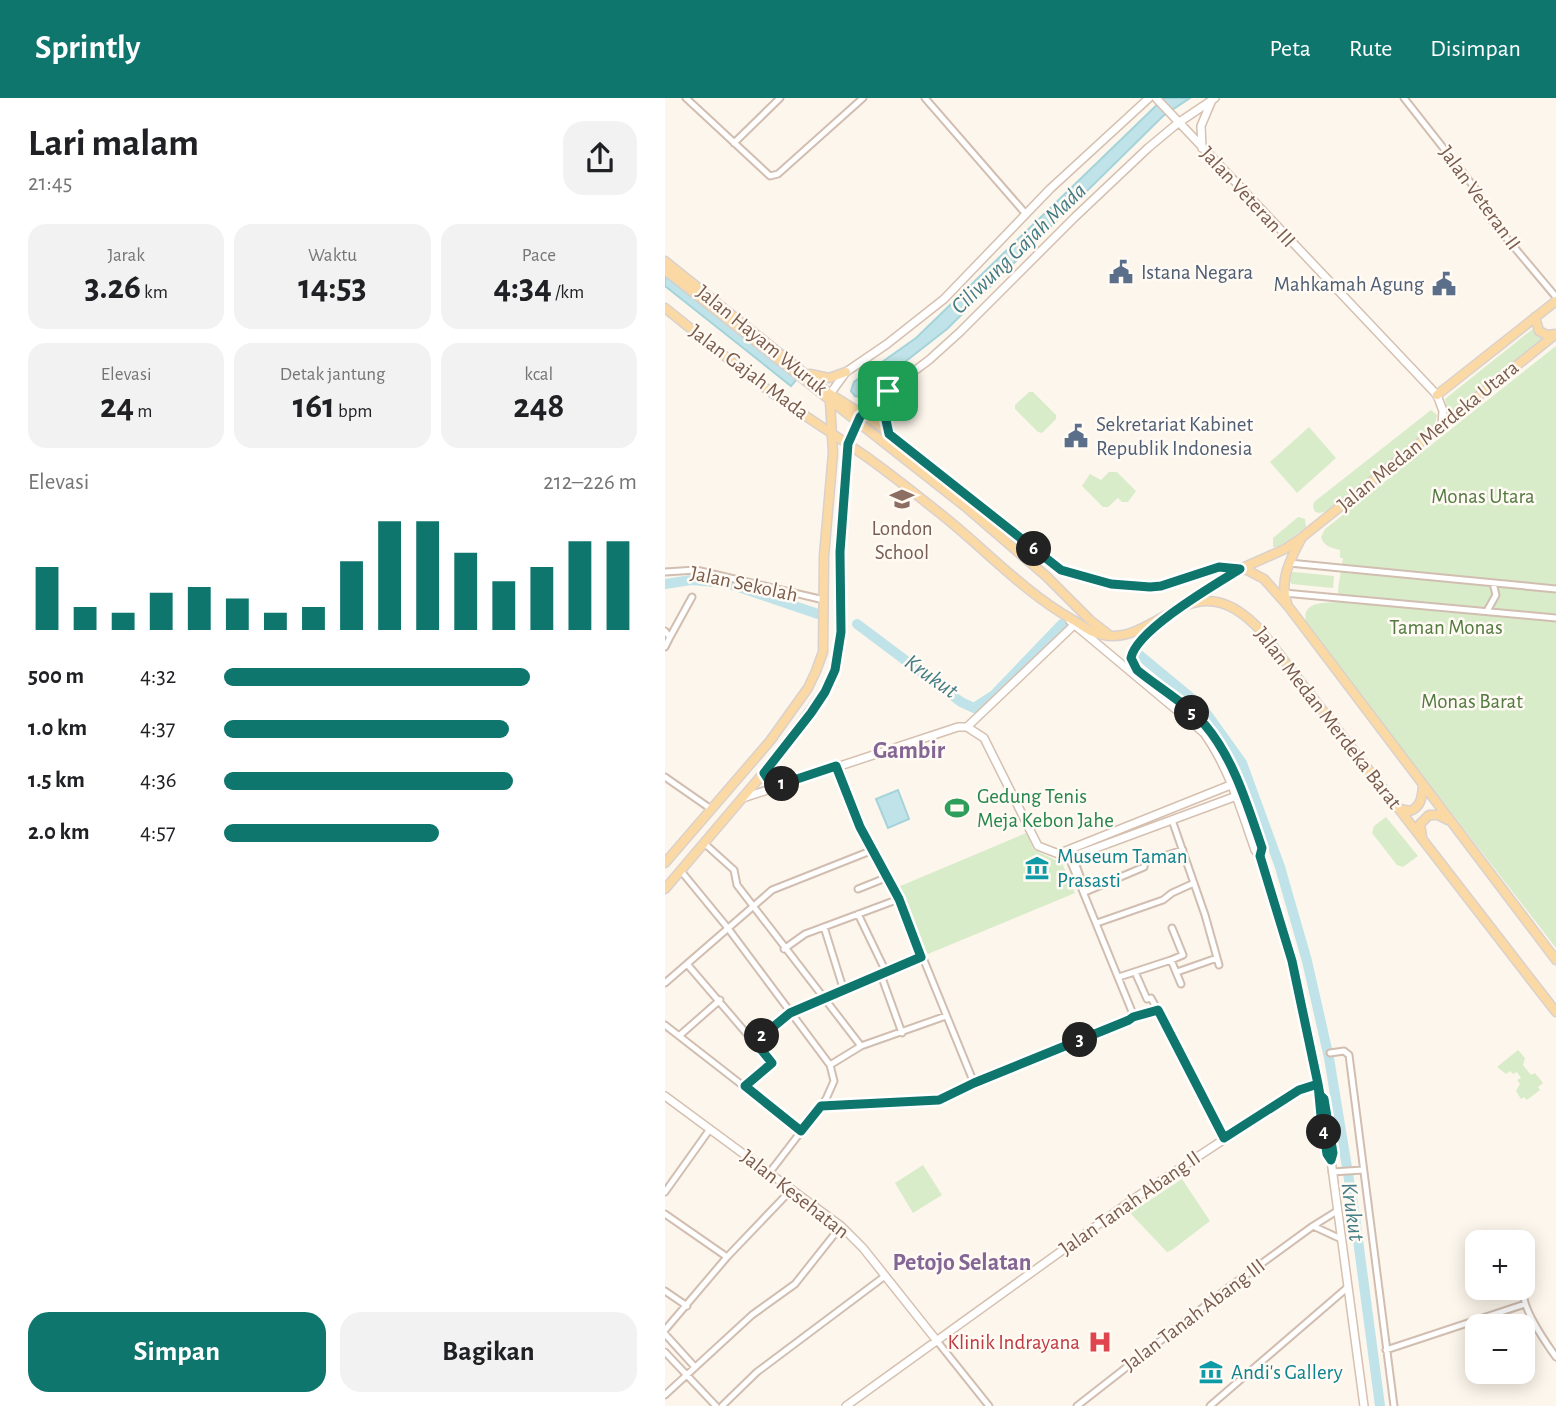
<!DOCTYPE html>
<html lang="id">
<head>
<meta charset="utf-8">
<style>
  :root { --surface:#fff; --page:#f2f2f2; --text:#202124; --muted:#757577; --accent:#0f766e }
  body { margin:0; font-family:"Alegreya Sans",sans-serif; background:var(--page); color:var(--text); height:100vh; display:flex; flex-direction:column; font-size:26px; white-space:nowrap }
  * { box-sizing:border-box; margin:0 }
  p { font-size:23px; color:var(--muted) }
  .icon { flex:none; width:38px; height:38px; fill:none; stroke:currentColor; stroke-width:2; stroke-linecap:round; stroke-linejoin:round }
  .map { position:relative; flex:1; overflow:hidden }
  .side { display:flex; flex-direction:column; background:var(--surface); width:665px }
  .side>* { flex:none }
  .controls { position:absolute; left:800px; top:1132px; display:grid; gap:14px }
  .controls a { display:grid; place-items:center; width:70px; height:70px; border-radius:14px; background:var(--surface); box-shadow:0 4px 18px #0003; font-size:35px }
  .pin { position:absolute; display:grid; place-items:center; width:60px; height:60px; color:#fff; margin:-30px; border-radius:14px; box-shadow:0 4px 10px #0006 }
  .km { position:absolute; width:35px; height:35px; margin:-18px; border-radius:50%; background:#222; color:#fff; font-size:19px; line-height:35px; text-align:center }
  .round { display:grid; place-items:center; flex:none; width:74px; height:74px; border-radius:21px; background:var(--page) }
  .head { display:flex; align-items:center; justify-content:space-between; height:119px; padding:0 28px }
  h1 { font-size:38px; font-weight:700; line-height:52px }
  .metrics { display:grid; grid-template-columns:repeat(3,1fr); gap:10px; height:119px; padding:7px 28px }
  .metrics div { display:grid; align-content:center; border-radius:18px; background:var(--page); text-align:center }
  .metrics b { font-size:35px; font-weight:700 }
  .metrics small { font-size:19px; font-weight:400 }
  .metrics p { font-size:19px }
  .chart { height:196px; padding:14px 28px }
  .chart p { display:flex; justify-content:space-between }
  .chart svg { width:100%; height:126px; margin-top:7px; stroke:var(--accent); stroke-width:6 }
  .primary-button { display:flex; gap:14px; margin-top:auto; padding:14px 28px }
  .primary-button a { flex:1; height:80px; border-radius:21px; background:var(--accent); color:#fff; font-size:28px; font-weight:700; line-height:80px; text-align:center }
  .primary-button a+a { background:var(--page); color:var(--text) }
  ul { padding:0 28px; list-style:none; font-size:23px }
  li { display:grid; grid-template-columns:112px 84px 1fr; align-items:center; height:52px }
  li i { height:18px; border-radius:9px; background:var(--accent) }
  header { display:flex; align-items:center; gap:42px; box-sizing:border-box; height:98px; padding:0 35px; background:var(--accent); color:#fff }
  header strong { font-size:33px }
  nav { display:flex; gap:38px; margin-inline-start:auto; font-size:24px }
  main { display:flex; flex:1; min-height:0 }
  .map>svg:first-child { display:block }
  .green { fill:#d8ecc9 }
  .water { fill:#bfe3e8; stroke:#a5d3da; stroke-width:2 }
  .lines { fill:none; stroke-linecap:round; stroke-linejoin:round }
  .river { stroke:#bfe3e8; stroke-width:10 }
  .street-casing { stroke:#d1beb0; stroke-width:9 }
  .secondary-casing { stroke:#d6c0b0; stroke-width:10 }
  .primary-casing { stroke:#dad1cd; stroke-width:11 }
  .street { stroke:#fff; stroke-width:5 }
  .secondary { stroke:#fff; stroke-width:7 }
  .primary { stroke:#fbd9a5; stroke-width:8 }
  .route-casing { stroke:#fff; stroke-width:14 }
  .route { stroke:#0f766e; stroke-width:9 }
  .labels { text-anchor:middle; dominant-baseline:central; stroke-width:5; stroke-linejoin:round; paint-order:stroke }
  .street-label { font-size:21px; fill:#7a5c4d; stroke:#fffaf3 }
  .service-label { font-size:21px; fill:#4e5e75; stroke:#fffaf3; text-anchor:start }
  .park-label { font-size:21px; fill:#537a41; stroke:#fffaf3 }
  .education-label { font-size:21px; fill:#785e54; stroke:#fffaf3 }
  .leisure-label { font-size:21px; fill:#27864d; stroke:#fffaf3; text-anchor:start }
  .culture-label { font-size:21px; fill:#0d838f; stroke:#fffaf3; text-anchor:start }
  .health-label { font-size:21px; fill:#be3a42; stroke:#fffaf3; text-anchor:end }
  .water-label { font-size:23px; font-style:italic; fill:#437c86; stroke:#fffaf3 }
  .quarter-label { font-size:24px; font-weight:bold; fill:#846695; stroke:#fffaf3 }
</style>
</head>
<body>
<header>
<strong>Sprintly</strong>
<nav><a>Peta</a><a>Rute</a><a>Disimpan</a></nav>
</header>
<main>
<section class="side">
<div class="head"><div><h1>Lari malam</h1><p>21:45</p></div><a class="round"><svg class="icon" aria-label="share" viewBox="0 0 24 24"><path d="M12 15V3M7 8l5-5 5 5M5 13v7h14v-7"/></svg></a></div>
<div class="metrics">
<div><p>Jarak</p><b>3.26<small> km</small></b></div>
<div><p>Waktu</p><b>14:53</b></div>
<div><p>Pace</p><b>4:34<small> /km</small></b></div>
</div>
<div class="metrics">
<div><p>Elevasi</p><b>24<small> m</small></b></div>
<div><p>Detak jantung</p><b>161<small> bpm</small></b></div>
<div><p>kcal</p><b>248</b></div>
</div>
<div class="chart"><p><span>Elevasi</span>212–226 m</p>
<svg viewBox="0 0 160 44" preserveAspectRatio="none"><path d="M5 44V22M15 44V36M25 44V38M35 44V31M45 44V29M55 44V33M65 44V38M75 44V36M85 44V20M95 44V6M105 44V6M115 44V17M125 44V27M135 44V22M145 44V13M155 44V13"/></svg>
</div>
<ul>
<li><b>500 m</b>4:32<i style="width:74%"></i></li>
<li><b>1.0 km</b>4:37<i style="width:69%"></i></li>
<li><b>1.5 km</b>4:36<i style="width:70%"></i></li>
<li><b>2.0 km</b>4:57<i style="width:52%"></i></li>
</ul>
<div class="primary-button"><a>Simpan</a><a>Bagikan</a></div>
</section>
<div class="map">
<svg width="891" height="1308" viewBox="0 0 891 1308">
  <rect width="100%" height="100%" fill="#fdf6ec"/>
  <path class="green" d="M870 229 872 235 880 240 783 317 780 301Z
    M891 248V850L642 528C634 503 657 505 674 504L673 491 678 460H675V452C667 450 658 448 656 439L660 431Z
    M364 294H368L391 317V321L377 335 373 334 350 311V307Z
    M766 312 772 317 770 326 662 413 655 415 650 414 648 409 649 404Z
    M644 329 671 360 632 395 605 364Z
    M444 374H452L471 393 463 404H457L453 400 443 409H438L417 388 425 376 436 382Z
    M633 419 640 421 641 429 614 449H608V440Z
    M629 474 669 478 668 490 627 486 623 482 625 475Z
    M721 719 753 758 738 769 732 767 707 735 709 728Z
    M361 735 369 752 397 765 410 795 258 858 233 789Z
    M853 952 860 960 858 967 866 977 870 975 878 985 873 989 875 992 862 1002 859 999 856 1001 851 993 855 986 852 982 856 980 852 974 848 976 845 973 841 976 832 969Z
    M258 1067 277 1097 248 1115 230 1085Z
    M517 1081 545 1123 507 1152 502 1154 465 1115Z"/>
  <path class="water" d="M499 0H525L498 18 282 231 195 299 190 298 186 293 189 284 251 240Z
    M0 178 132 281 126 288 0 188Z
    M233 692 244 721 223 730 211 701Z"/>
  <g class="lines">
    <path class="river" d="M0 486 26 482 62 485 153 516
      M192 526 296 604 309 610 329 597 397 526
      M472 555 536 608 577 665 615 769 642 863 664 960 689 1112 715 1308"/>
    <g class="street-casing">
      <path id="street" d="M21 0 105 78 113 76 198 0
        M260 0 360 115
        M739 0 813 94 823 118 891 199
        M69 45 115 0
        M624 465 891 491
        M0 474 31 472 159 502
        M619 495 891 520
        M822 513 831 497 828 485
        M0 533 5 539 0 549
        M5 539 27 499
        M171 668 195 729 234 801 309 985
        M0 679 46 711
        M507 722 540 817 554 867
        M39 745 69 772 72 787 196 948
        M407 756 419 789
        M16 773 62 829 165 967 169 983 161 1001 105 1074
        M193 791 223 779
        M420 794 479 769 480 764 518 752
        M193 816 221 874
        M432 825 498 802 507 795 529 785
        M159 829 179 893
        M119 851 140 836 234 801
        M506 862 518 857 507 830
        M22 866 106 964 80 988
        M470 874 482 901 486 900C512 946 532 994 559 1040
        M512 874 552 860
        M216 877 237 935
        M454 879 506 862 516 886
        M0 885 107 792 208 752
        M468 919 493 912
        M0 927 136 1033
        M14 938 55 902
        M90 944 125 915 256 859
        M665 955 679 953 684 957 729 1308
        M165 967 196 948 281 918
        M156 1008 274 1002 467 920 468 916 403 757
        M667 1074 698 1072
        M0 1094 45 1031
        M0 1116 62 1159
        M648 1128 676 1141
        M859 1192C855 1208 881 1245 891 1259
        M0 1193 22 1208
        M0 1232 62 1159 127 1091
        M0 1236 29 1268
        M272 1243 324 1308
        M721 1252 860 1206
        M0 1254 51 1308
        M0 1297 87 1217 130 1186 176 1128
        M57 1308 92 1274 220 1178
        M412 1308 559 1193 648 1128 672 1113
        M545 1308 683 1189"/>
    </g>
    <g class="secondary-casing">
      <path id="secondary" d="M491 0 772 297 778 313 777 326
        M537 50 536 28 547 2
        M165 296 181 274 222 246 279 201 385 91 484 0
        M198 316 212 301 264 262 295 234 410 119 483 50 513 25 550 0
        M505 517C491 529 462 546 468 566 487 590 518 603 539 626 569 660 583 709 597 750L595 758 627 863 655 997 659 1001 668 1055 666 1062
        M405 523 539 635C564 670 576 712 590 752L595 758
        M302 629 409 527
        M78 700 293 629H302L319 640 373 748 404 760 577 696
        M393 756 568 686
        M655 997 653 1003 662 1056 666 1062 699 1308
        M0 998 176 1128 198 1150 272 1243
        M181 1308 470 1100 634 992 653 986"/>
    </g>
    <g class="primary-casing">
      <path id="primary" d="M0 163 165 296 213 326 396 472 446 486 485 489 497 488 554 469 569 470 582 472 599 481 623 508 891 862
        M0 172 302 410 381 478 425 522 443 536
        M0 210C33 236 66 264 99 289 131 313 164 333 196 355 222 373 247 393 272 413 317 448 357 493 408 522 414 525 419 530 426 533 489 562 523 452 597 534L891 914
        M870 219 874 233 882 237 891 236
        M145 276 164 280 181 274
        M223 293 219 313 224 334
        M772 297 891 203
        M530 501 575 471 620 451 636 440 891 236
        M622 505C614 482 625 462 636 441
        M735 711 745 713C756 709 757 699 758 688
        M757 739 755 726 764 717H773L783 722
        M0 765 105 643 143 590 151 573 158 554 159 458 168 355 165 303
        M0 791 113 658 166 583 174 553 176 534 175 454 183 346 194 321"/>
    </g>
    <use href="#street" class="street"/>
    <use href="#secondary" class="secondary"/>
    <use href="#primary" class="primary"/>
  </g>
  <g class="lines">
    <g class="route-casing">
      <path id="route" d="M223 293 195 319 183 346 175 454 176 534 170 572 160 594 146 615 99 675 108 689 171 668 195 729 234 801 256 859 125 915 90 944 107 965 80 988 136 1033 156 1008 274 1002 309 985 464 922 468 919 493 912 559 1040 634 992 653 986 655 997 659 1001 668 1055 666 1062 662 1056 656 1018 653 986 627 863 595 758 597 750C583 709 569 661 540 627 522 606 494 590 472 572L466 560C471 532 551 486 575 471L554 469 496 488 485 489 446 486 396 472 224 336 219 313 223 293"/>
    </g>
    <use href="#route" class="route"/>
  </g>
  <defs>
    <g id="civic-bare" transform="scale(1.89)"><path d="M-.6-6.5H3V-4.5H.6V-3L4-1V1h2V6H-6V1h2V-1L-.6-3ZM-1.2 2.5V6h2.4V2.5Z" fill="#5c6f8a" stroke="#fffaf3" stroke-width="2.5" paint-order="stroke"/></g>
    <g id="university-bare" transform="scale(1.89)"><path d="M0-5L7-2L0 1L-7-2ZM-4 1L0 2.5L4 1V4Q0 6-4 4Z" fill="#8d6e63" stroke="#fffaf3" stroke-width="2.5" paint-order="stroke"/></g>
    <g id="stadium-bare" transform="scale(1.89)"><path d="M0-5a6.5 5 0 1 0 0 10a6.5 5 0 1 0 0-10ZM-3.5-1.8h7v3.6h-7Z" fill="#2e9e5b" stroke="#fffaf3" stroke-width="2.5" paint-order="stroke"/></g>
    <g id="museum-bare" transform="scale(1.89)"><path d="M0-6L6-3V-2H-6V-3ZM-5-1h2V3h-2ZM-1-1h2V3h-2ZM3-1h2V3H3ZM-6 4H6V6H-6Z" fill="#0f9aa8" stroke="#fffaf3" stroke-width="2.5" paint-order="stroke"/></g>
    <g id="hospital-bare" transform="scale(1.89)"><path d="M-5-5h3v3.5h4V-5h3V5h-3V1.5h-4V5h-3Z" fill="#e0444e" stroke="#fffaf3" stroke-width="2.5" paint-order="stroke"/></g>
  </defs>
  <g fill-rule="evenodd">
    <use href="#civic-bare" x="456" y="174"/>
    <use href="#civic-bare" x="779" y="186"/>
    <use href="#civic-bare" x="411" y="338"/>
    <use href="#university-bare" x="237" y="401"/>
    <use href="#stadium-bare" x="292" y="710"/>
    <use href="#museum-bare" x="372" y="770"/>
    <use href="#hospital-bare" x="435" y="1244"/>
    <use href="#museum-bare" x="546" y="1274"/>
  </g>
  <g class="labels">
    <g class="street-label">
      <text transform="translate(583 99) rotate(47)">Jalan Veteran III</text>
      <text transform="translate(815 100) rotate(54)">Jalan Veteran II</text>
      <text transform="translate(97 242) rotate(39)">Jalan Hayam Wuruk</text>
      <text transform="translate(84 274) rotate(37)">Jalan Gajah Mada</text>
      <text transform="translate(763 338) rotate(-39)">Jalan Medan Merdeka Utara</text>
      <text transform="translate(79 486) rotate(12)">Jalan Sekolah</text>
      <text transform="translate(663 620) rotate(52)">Jalan Medan Merdeka Barat</text>
      <text transform="translate(130 1096) rotate(38)">Jalan Kesehatan</text>
      <text transform="translate(465 1105) rotate(-35)">Jalan Tanah Abang II</text>
      <text transform="translate(529 1217) rotate(-37)">Jalan Tanah Abang III</text>
    </g>
    <g class="service-label">
      <text x="476" y="174">Istana Negara</text>
      <text x="759" y="186" text-anchor="end">Mahkamah Agung</text>
      <text x="431" y="326">Sekretariat Kabinet<tspan x="431" dy="24">Republik Indonesia</tspan></text>
    </g>
    <g class="park-label">
      <text x="818" y="398">Monas Utara</text>
      <text x="781" y="529">Taman Monas</text>
      <text x="807" y="603">Monas Barat</text>
    </g>
    <g class="education-label">
      <text x="237" y="430">London<tspan x="237" dy="24">School</tspan></text>
    </g>
    <g class="leisure-label">
      <text x="312" y="698">Gedung Tenis<tspan x="312" dy="24">Meja Kebon Jahe</tspan></text>
    </g>
    <g class="culture-label">
      <text x="392" y="758">Museum Taman<tspan x="392" dy="24">Prasasti</tspan></text>
      <text x="566" y="1274">Andi's Gallery</text>
    </g>
    <g class="health-label">
      <text x="415" y="1244">Klinik Indrayana</text>
    </g>
    <g class="water-label">
      <text transform="translate(354 151) rotate(-44)">Ciliwung Gajah Mada</text>
      <text transform="translate(266 579) rotate(35)">Krukut</text>
      <text transform="translate(687 1114) rotate(82)">Krukut</text>
    </g>
    <g class="quarter-label">
      <text x="244" y="653">Gambir</text>
      <text x="297" y="1165">Petojo Selatan</text>
    </g>
  </g>
</svg>
<div class="controls">
<a>+</a>
<a>−</a>
</div>
<div class="pin" style="left:223px;top:293px;background:#1e9e55"><svg class="icon" aria-label="arrive" viewBox="0 0 24 24"><path d="M6 21V4h12l-3 4 3 4H6"/></svg></div>
<b class="km" style="left:117px;top:686px">1</b>
<b class="km" style="left:97px;top:938px">2</b>
<b class="km" style="left:415px;top:942px">3</b>
<b class="km" style="left:659px;top:1034px">4</b>
<b class="km" style="left:527px;top:615px">5</b>
<b class="km" style="left:369px;top:451px">6</b>
</div>
</main>
</body>
</html>
